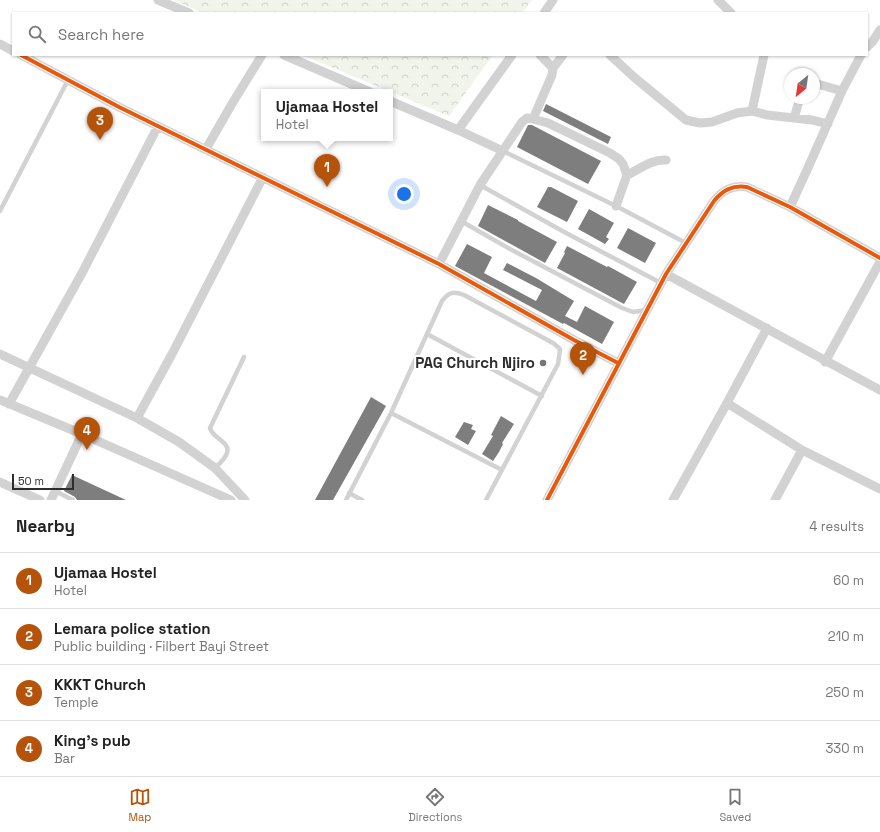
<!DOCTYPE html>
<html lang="en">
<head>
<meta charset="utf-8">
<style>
	body { margin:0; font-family:"Space Grotesk",sans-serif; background:#f2f2f2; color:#222 }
	.compass { position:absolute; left:784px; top:68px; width:36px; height:36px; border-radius:50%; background:#fff; box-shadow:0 1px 3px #0004; rotate:209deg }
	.scale { position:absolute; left:12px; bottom:10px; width:62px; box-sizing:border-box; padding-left:4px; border:2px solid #2d2d2d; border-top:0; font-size:11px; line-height:14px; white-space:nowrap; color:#2d2d2d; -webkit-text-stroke:3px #fff; paint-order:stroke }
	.you { position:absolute; left:404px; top:194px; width:14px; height:14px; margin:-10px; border:3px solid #fff; border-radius:50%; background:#1a73e8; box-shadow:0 0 0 6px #1a73e833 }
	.badge { display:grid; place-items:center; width:26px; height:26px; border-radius:50%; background:#b45309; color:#fff; font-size:13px; font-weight:700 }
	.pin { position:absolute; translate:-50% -33px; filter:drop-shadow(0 1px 2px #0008) }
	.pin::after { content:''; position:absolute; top:21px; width:14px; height:12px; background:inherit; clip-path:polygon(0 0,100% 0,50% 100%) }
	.popup { position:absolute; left:261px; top:89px; width:132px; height:52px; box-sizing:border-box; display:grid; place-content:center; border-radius:0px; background:#fff; filter:drop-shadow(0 1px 3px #0005); font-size:13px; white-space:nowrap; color:#767676 }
	.popup b { font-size:15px; color:#222 }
	.popup::after { content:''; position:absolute; left:50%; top:100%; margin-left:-8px; border:8px solid transparent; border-top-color:#fff }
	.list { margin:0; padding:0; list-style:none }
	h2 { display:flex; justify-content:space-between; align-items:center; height:52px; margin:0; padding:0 16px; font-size:17px }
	h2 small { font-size:13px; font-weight:400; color:#767676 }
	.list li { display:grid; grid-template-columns:26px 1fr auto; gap:12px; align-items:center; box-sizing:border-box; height:56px; padding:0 16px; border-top:1px solid #e0e0e0 }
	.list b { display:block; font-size:15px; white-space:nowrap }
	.list p { margin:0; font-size:13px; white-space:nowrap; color:#767676 }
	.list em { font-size:13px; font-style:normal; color:#767676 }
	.icon { flex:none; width:22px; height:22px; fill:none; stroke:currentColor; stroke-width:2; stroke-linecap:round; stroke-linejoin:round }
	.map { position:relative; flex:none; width:880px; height:500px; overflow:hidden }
	.search { position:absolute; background:#fff; box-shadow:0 1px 3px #0004; left:12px; right:12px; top:12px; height:44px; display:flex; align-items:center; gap:10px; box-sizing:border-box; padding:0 14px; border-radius:0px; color:#767676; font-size:15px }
	.sheet { height:276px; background:#fff }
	nav { display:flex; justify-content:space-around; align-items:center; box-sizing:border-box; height:56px; border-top:1px solid #e0e0e0; background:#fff; font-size:11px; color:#767676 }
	nav a { display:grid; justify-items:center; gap:2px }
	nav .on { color:#b45309 }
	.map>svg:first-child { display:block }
	.forest { fill:url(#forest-crowns) }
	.building { fill:#7e7e7e }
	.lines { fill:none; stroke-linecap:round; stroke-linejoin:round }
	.service { stroke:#d2d2d2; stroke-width:4.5 }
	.minor { stroke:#d2d2d2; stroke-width:9 }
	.cycleway-casing { stroke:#fff; stroke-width:6 }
	.cycleway { stroke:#e8590c; stroke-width:4 }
	.poi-dot { fill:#767676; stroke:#fff; stroke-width:1.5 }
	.labels { text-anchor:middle; stroke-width:4; stroke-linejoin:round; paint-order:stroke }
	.poi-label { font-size:15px; font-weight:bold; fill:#2d2d2d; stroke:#fff; text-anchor:end }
</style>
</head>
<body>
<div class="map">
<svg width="880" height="500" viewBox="0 0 880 500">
	<defs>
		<pattern id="forest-crowns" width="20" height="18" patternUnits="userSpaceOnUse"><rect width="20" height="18" fill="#f0f4eb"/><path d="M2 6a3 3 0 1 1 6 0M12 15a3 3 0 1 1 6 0" fill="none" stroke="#ced2ca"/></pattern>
	</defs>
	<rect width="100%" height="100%" fill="#fff"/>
	<path class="forest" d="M173,0H532L522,13H203Z
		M302,55H493L449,116Z"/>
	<path class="building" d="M546,104L611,137L608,144L543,111Z
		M528,125H532L601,161L588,184L517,147Z
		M548,187H551L578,201L567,222L537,207Z
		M488,205L518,220V221L557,242L545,263L478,226Z
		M589,209L614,223L606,237L609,239L605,244L578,229Z
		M628,228L656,243L645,263L617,248Z
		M467,244L492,257L484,273L536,301L542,290L503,270L507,263L536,278L574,301L565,316L577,322L585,306L614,322L602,344L564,323L563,324L455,266Z
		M567,246L607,267L608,266L637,282L624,304L557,268L565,253L564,252Z
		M371,397L386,406L333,500H315Z
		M501,416L514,424L502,443L503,444L499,452L493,461L482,454L493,436L491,435Z
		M464,422L473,425L471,429L476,431L468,445L455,437Z
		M72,475L126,500H77L75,497L64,491Z"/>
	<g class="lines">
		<path class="service" d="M503,151L616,206L686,243
			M480,185L566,233L661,283
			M0,211L68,80
			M461,221L510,249L622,308L633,312L646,310
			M427,334L542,396
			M391,413L502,470
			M215,468C219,464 225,459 227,453C231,442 212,438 210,428L244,357
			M55,491L73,500
			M349,493L362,500
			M346,500L391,413L442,301C449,292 453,291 464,295L553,343L559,348L560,350L558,364L486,500"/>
		<path class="minor" d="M158,0L189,13
			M718,0L731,13
			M544,13L553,0
			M0,44L13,51
			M867,47L873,41L880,30
			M21,55L119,107L439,264L574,340L618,363
			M284,55L370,92
			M610,55L635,78L686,120L700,123L712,122L737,113L752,111L767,115L812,120L828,124
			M553,68L563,55
			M814,83L842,91
			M390,101L458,130L503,151
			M752,111L764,55
			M794,118L800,98
			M533,119L552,75L553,68L540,55
			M458,130L512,55
			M206,149L233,102L262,55
			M627,175C640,169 652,159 666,160
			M790,207L807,170L842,91L861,55
			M439,264L480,185L522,122L527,118L533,119L548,123L610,153L619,159L623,164L627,175L616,206
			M666,274L880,390
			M0,354L137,418L179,442L215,468L245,500
			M825,362L880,262
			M0,400L82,434L231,500
			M727,403L802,450L880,489
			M9,404L82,273L158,126
			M137,418L172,354L263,177
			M0,482L40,500
			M51,500L82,434
			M547,500L666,274L714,201C723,190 732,185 747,187L790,207L880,258
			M673,500L727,403L767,328
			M775,500L802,450"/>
		<g class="cycleway-casing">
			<path id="cycleway" d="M21,55L119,107L439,264L574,340L618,363
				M547,500L666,274L714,201C723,190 732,185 747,187L790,207L880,258"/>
		</g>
		<use href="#cycleway" class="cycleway"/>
	</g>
	<circle class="poi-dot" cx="543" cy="363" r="4"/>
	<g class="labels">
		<g class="poi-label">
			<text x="535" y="368">PAG Church Njiro</text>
		</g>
	</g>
</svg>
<svg class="compass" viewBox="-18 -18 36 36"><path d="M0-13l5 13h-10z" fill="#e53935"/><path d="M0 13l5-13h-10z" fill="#767676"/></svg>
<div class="scale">50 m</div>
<div class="you"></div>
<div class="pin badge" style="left:327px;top:187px">1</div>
<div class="popup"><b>Ujamaa Hostel</b>Hotel</div>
<div class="pin badge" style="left:583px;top:375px">2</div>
<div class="pin badge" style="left:100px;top:140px">3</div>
<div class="pin badge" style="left:87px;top:450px">4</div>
<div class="search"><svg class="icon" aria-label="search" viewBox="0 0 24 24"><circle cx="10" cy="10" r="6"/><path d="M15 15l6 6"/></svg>Search here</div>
</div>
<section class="sheet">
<h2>Nearby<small>4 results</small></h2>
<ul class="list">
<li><span class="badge">1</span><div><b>Ujamaa Hostel</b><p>Hotel</p></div><em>60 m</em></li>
<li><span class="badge">2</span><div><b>Lemara police station</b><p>Public building · Filbert Bayi Street</p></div><em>210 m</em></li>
<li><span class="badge">3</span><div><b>KKKT Church</b><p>Temple</p></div><em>250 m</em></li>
<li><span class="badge">4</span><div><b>King's pub</b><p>Bar</p></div><em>330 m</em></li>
</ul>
</section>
<nav>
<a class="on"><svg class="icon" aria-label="map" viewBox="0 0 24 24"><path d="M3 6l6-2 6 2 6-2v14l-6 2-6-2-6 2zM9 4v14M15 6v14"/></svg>Map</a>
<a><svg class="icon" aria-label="directions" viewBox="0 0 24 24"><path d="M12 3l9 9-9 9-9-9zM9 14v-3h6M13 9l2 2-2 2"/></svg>Directions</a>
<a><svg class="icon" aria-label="saved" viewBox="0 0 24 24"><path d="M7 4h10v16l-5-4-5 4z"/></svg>Saved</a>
</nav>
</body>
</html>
